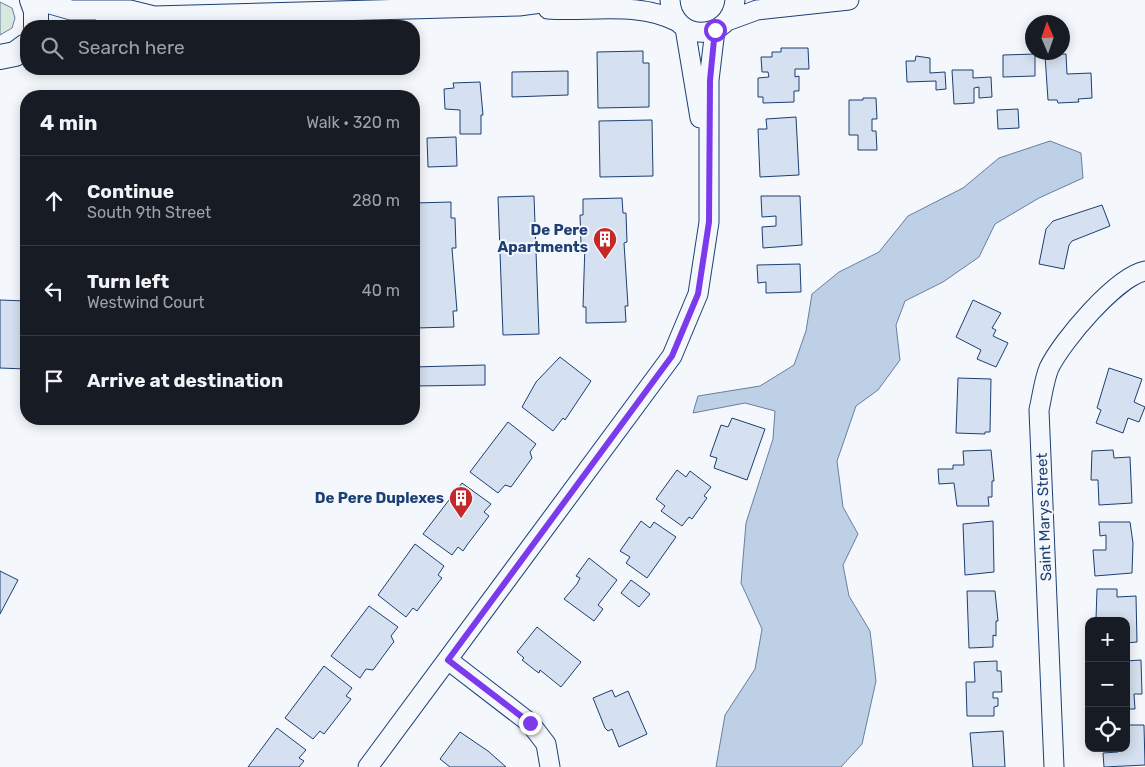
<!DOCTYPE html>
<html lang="en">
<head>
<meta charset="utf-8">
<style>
	body { margin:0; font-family:Rubik,sans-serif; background:#20242c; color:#f1f3f6 }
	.controls { position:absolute; right:15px; bottom:15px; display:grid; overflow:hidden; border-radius:10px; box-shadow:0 2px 12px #0003 }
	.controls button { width:45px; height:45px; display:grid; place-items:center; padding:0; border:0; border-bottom:1px solid #363941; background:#171b24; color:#f1f3f6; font:25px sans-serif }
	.compass { position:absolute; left:1025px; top:15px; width:45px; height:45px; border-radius:50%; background:#171b24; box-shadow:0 2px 12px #0003; rotate:358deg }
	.stop { position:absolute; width:15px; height:15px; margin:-11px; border:4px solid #7c3aed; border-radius:50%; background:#fff }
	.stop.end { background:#7c3aed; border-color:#fff; box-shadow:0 1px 5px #0008 }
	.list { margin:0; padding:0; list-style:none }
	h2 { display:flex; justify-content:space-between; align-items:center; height:65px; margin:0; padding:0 20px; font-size:21px }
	h2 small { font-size:16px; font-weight:400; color:#9ea1a6 }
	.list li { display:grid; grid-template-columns:32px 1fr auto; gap:15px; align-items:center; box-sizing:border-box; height:90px; padding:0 20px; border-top:1px solid #363941 }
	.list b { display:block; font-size:19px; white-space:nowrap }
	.list p { margin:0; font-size:16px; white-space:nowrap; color:#9ea1a6 }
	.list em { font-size:16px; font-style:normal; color:#9ea1a6 }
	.icon { flex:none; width:28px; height:28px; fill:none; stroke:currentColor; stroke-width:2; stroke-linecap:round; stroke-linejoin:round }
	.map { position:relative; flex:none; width:1145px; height:767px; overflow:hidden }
	.search { position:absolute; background:#171b24; box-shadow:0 2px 12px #0003; left:20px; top:20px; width:400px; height:55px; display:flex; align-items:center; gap:12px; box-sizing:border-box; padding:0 18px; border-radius:20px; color:#9ea1a6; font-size:19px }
	.panel { position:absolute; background:#171b24; box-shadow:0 2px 12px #0003; left:20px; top:90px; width:400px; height:335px; border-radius:20px }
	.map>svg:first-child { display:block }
	.green { fill:#d7e8df; stroke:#687fa3 }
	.water { fill:#bed0e5; stroke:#687fa3 }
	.building { fill:#d5e0f0; stroke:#1d3f73 }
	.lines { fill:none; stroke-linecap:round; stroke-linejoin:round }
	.minor-casing { stroke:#1d3f73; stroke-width:21 }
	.major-casing { stroke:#1d3f73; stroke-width:26 }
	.minor { stroke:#f4f7fb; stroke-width:19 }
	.major { stroke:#f4f7fb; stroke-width:24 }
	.route { stroke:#7c3aed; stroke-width:6 }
	.labels { text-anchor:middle; stroke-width:4; stroke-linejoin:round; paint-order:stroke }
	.poi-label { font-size:15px; font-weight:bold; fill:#1d3f73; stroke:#f4f7fb; text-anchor:end }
	.street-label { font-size:15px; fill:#1d3f73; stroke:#f4f7fb }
</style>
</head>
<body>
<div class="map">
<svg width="1145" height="767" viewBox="0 0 1145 767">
	<rect width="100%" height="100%" fill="#f4f7fb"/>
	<path class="green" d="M0,2L12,8L15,18L12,28L0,35Z"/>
	<path class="water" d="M1050,141L1081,153L1083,178L1039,198L995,224L979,257L943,282L905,301L896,325L900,360L878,390L856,406L837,461L843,507L858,534L843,565L849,596L870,631L876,681L862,744L841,767H716L725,715L755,669L762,629L741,583L746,523L773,439L775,411L745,403L693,413L698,396L760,386L794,365L806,331L812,294L839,272L879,252L908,216L963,188L999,158Z"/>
	<path class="building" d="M781,48H808L809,69H795V77L799,76V91H794V102L763,103V97H758V78L769,77L768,72H762L761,57H772V52H781Z
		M643,51V63H649V107L598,108L597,52Z
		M1035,54V76L1003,77V55Z
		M1066,54L1067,74L1091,73L1092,98L1078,99L1079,102L1058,103L1057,100H1048L1045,55Z
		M916,56L930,58V73L945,72L946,89L936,90V81L907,82L906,61H915Z
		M952,70H973V78L991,77L992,97L979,98V87L974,88V103L954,104Z
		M568,71V95L512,97V72Z
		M480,82L483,115H481V134H460V110L445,109L444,89L454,88L453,83Z
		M863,98H876L877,119H872V131H876L877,150H858V135H849V100H863Z
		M1018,109L1019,128L998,129L997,110Z
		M796,117L799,175L760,177L758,129H767L766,119Z
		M652,120L653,176L600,177L599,121Z
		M456,137L457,166L428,167L427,138Z
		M534,196L539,334L503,335L498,197Z
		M761,196H800L802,245L763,248L762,227L776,226V216L762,217Z
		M622,198L623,213H626L627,242L624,243L628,306H625L626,322L586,323V307H583L585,244H581L580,215H583V199Z
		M451,202V218H455L456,248H452L457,311H453L454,327L415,328L414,203Z
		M1102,205L1110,226L1072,241L1069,245L1064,269L1039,264L1046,229L1053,221Z
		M800,264L801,292L766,293V282L758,283L757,265Z
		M0,300L26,301V369L0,368Z
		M973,300L1001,313L992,328L996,330L993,336L1008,343L996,367L977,359L981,350L956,337Z
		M560,357L591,381L565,420L563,418L553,431L522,407L536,382Z
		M485,365V385L415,386L414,367Z
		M1109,368L1142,379L1134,402L1145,407L1139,422L1128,418L1123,433L1096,423L1101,410L1097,408Z
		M958,378L991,379L990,432H985V434L956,433Z
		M732,418L765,429L747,480L714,468L717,458L710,456L721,425L728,427Z
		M508,422L536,444L530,452L532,458L511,487L505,485L498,493L470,472Z
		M991,450L994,481H992V497H988L989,506H957L954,483L939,484L938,469H953V465H964L963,451Z
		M1113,450L1114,458L1130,457L1132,503L1099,505L1098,480H1091L1092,451Z
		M677,470L686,477L690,471L711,487L704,496L707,498L692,519L689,517L682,526L661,511L665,506L656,499Z
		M462,483L491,504L484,512L489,516L467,545L463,551L458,547L452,555L423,534Z
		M641,521L650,528L654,522L676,537L647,578L626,563L630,557L620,551Z
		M993,521L994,572L965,575L963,524Z
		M1099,522H1130L1133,543L1132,573L1095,576L1093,550H1106V535L1100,536Z
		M415,544L444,566L438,575L442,578L438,583L417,611L413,608L406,617L378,595Z
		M589,558L617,580L598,605L603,609L594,621L564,599L577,584L580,578L576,576Z
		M0,571L18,580L0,614Z
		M631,580L650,594L639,607L621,593Z
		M1097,589H1117V597L1136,596L1137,642L1126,643V621L1096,619Z
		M967,591H995L998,621H996V636L993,635V647L969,648Z
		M369,606L398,627L391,636L394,642L392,644L373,670L366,669L360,678L331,656Z
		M537,627L581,662L561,687L540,670L539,673L536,671L522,660L524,658L517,652Z
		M1141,660L1142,694H1134L1135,709H1126V661Z
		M997,661V671H1001L1002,692H993V698H998V706L994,707V716H967L966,682H975L974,662Z
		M324,666L352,688L346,696L351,699L324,734L320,731L313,739L285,718Z
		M612,690L615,697L628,691L647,734L619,747L612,729L608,731L605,728L593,698Z
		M1126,725H1144L1145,765L1104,767L1103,753L1118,752V748H1126Z
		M277,728L306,750L299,758L304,761L299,767H248Z
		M1003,731L1005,767H973L970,733Z
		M460,732L488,751L506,767H450L440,759Z"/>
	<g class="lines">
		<g class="minor-casing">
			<path id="minor" d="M36,0L71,10H130L154,16L519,6L563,0
				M670,0C672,43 731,43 735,0
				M548,9C591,12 639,1 678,22
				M727,21L757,10L849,0
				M103,26L130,25L154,16
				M685,28L700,118
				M448,660L530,723L546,744L550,767
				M368,767L672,356L698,294L709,222V80L715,30
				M1054,767L1039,410C1042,397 1044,380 1049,368C1062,341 1116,277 1145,271"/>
		</g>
		<g class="major-casing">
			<path id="major" d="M32,0L36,11V26
				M0,57L15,54L26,46"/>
		</g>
		<use href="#minor" class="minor"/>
		<use href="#major" class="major"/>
	</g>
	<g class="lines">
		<path class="route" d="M530,723L448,660L672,356L698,294L709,222L710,80L715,30"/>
	</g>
	<defs>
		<g id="building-pin" transform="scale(1.25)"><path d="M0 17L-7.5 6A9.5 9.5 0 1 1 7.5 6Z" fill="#c62828" stroke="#f4f7fb"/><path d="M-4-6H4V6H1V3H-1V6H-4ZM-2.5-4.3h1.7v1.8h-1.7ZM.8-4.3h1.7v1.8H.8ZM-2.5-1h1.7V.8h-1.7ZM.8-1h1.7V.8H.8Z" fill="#fff"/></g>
	</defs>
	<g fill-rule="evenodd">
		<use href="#building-pin" x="605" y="239"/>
		<use href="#building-pin" x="461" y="498"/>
	</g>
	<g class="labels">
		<g class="poi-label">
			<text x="588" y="235">De Pere<tspan x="588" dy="17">Apartments</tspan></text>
			<text x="444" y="503">De Pere Duplexes</text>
		</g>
		<g class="street-label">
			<text transform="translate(1044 517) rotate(-92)" y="5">Saint Marys Street</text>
		</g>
	</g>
</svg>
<div class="controls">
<button>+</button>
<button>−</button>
<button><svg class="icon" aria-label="locate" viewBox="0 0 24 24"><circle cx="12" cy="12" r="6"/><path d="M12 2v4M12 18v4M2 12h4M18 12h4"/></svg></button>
</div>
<svg class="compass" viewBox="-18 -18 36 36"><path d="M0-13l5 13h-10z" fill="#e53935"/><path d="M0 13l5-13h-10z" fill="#9ea1a6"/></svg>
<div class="stop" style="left:715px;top:30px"></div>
<div class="stop end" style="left:530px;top:723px"></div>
<div class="search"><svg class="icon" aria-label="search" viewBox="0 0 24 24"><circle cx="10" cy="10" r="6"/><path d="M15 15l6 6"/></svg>Search here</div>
<section class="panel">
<h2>4 min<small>Walk · 320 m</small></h2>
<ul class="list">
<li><svg class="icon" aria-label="ahead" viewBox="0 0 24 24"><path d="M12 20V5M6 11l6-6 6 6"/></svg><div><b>Continue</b><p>South 9th Street</p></div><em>280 m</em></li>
<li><svg class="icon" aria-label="left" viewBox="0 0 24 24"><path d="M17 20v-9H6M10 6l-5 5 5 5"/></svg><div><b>Turn left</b><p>Westwind Court</p></div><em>40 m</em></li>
<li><svg class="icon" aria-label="arrive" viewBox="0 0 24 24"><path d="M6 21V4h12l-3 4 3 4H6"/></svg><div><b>Arrive at destination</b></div></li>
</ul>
</section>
</div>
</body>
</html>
